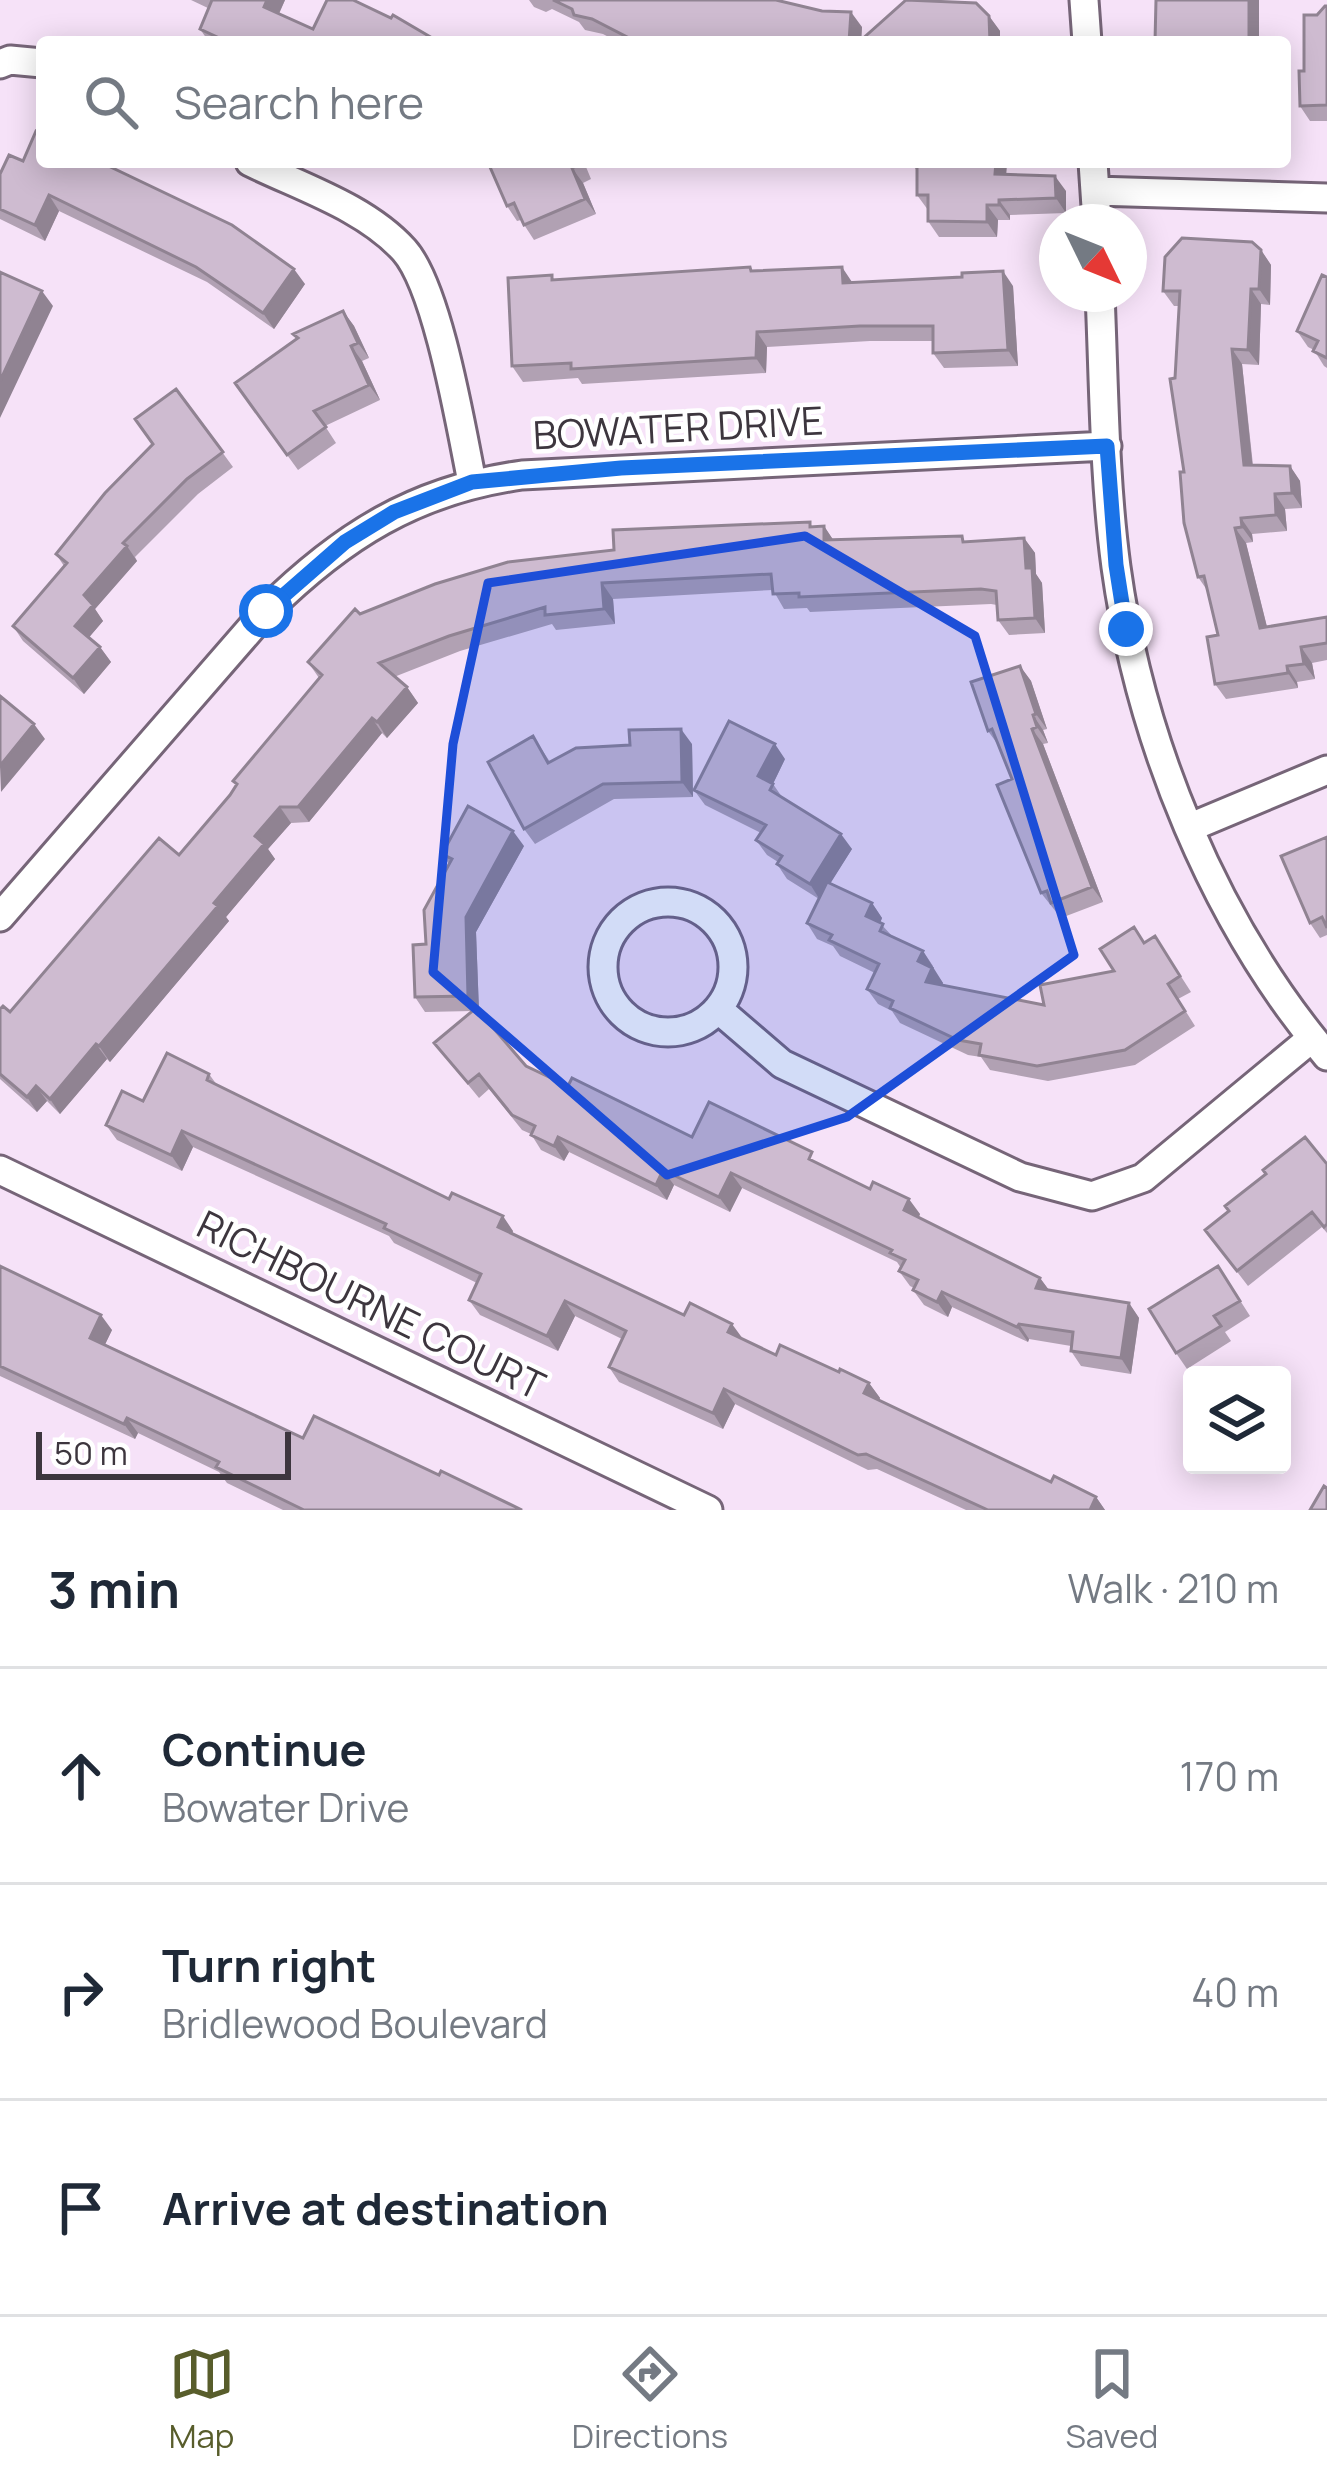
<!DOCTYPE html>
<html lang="en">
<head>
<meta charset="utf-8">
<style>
	body { margin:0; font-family:Manrope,sans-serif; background:#f6f6f7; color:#1f2937 }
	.controls { position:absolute; right:36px; bottom:36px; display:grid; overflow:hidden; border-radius:12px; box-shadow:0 6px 30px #0003 }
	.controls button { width:108px; height:108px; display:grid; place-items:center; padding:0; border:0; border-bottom:3px solid #e0e1e3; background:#fff; color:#1f2937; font:60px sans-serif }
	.compass { position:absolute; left:1039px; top:204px; width:108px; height:108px; border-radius:50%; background:#fff; box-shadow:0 6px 30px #0003; rotate:133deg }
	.scale { position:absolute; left:36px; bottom:30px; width:255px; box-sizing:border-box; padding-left:12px; border:6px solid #3d363e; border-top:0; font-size:33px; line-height:42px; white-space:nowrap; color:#3d363e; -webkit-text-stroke:9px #fff; paint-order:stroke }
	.stop { position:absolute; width:36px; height:36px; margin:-27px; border:9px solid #1a73e8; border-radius:50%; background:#fff }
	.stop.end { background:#1a73e8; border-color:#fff; box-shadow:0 3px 12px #0008 }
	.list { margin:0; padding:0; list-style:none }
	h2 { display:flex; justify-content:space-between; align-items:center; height:156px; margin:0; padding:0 48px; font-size:51px }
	h2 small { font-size:39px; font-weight:400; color:#747a83 }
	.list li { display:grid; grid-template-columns:78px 1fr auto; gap:36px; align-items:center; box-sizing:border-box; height:216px; padding:0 48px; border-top:3px solid #e0e1e3 }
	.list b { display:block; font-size:45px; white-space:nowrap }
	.list p { margin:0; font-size:39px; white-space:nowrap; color:#747a83 }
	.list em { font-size:39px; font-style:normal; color:#747a83 }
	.icon { flex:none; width:66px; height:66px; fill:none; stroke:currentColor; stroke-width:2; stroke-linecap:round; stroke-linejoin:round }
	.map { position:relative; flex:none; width:1327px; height:1510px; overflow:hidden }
	.search { position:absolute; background:#fff; box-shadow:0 6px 30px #0003; left:36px; right:36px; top:36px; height:132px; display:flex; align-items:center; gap:30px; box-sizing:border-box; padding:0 42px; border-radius:12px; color:#747a83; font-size:45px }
	.sheet { height:804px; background:#fff }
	nav { display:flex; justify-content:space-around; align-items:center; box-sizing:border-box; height:168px; border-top:3px solid #e0e1e3; background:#fff; font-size:33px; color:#747a83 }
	nav a { display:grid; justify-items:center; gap:6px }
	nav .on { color:#585d2b }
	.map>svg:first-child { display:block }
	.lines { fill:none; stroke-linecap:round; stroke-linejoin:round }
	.street-casing { stroke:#766578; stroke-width:33 }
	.street { stroke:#fff; stroke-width:27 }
	.wall { fill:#b1a1b3 }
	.shaded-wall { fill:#908392 }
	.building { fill:#cebbd0; stroke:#908392; stroke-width:3 }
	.route { stroke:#1a73e8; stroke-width:15 }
	.marked { fill:#1d4ed8; fill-opacity:0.2; stroke:#1d4ed8; stroke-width:9; stroke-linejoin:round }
	.labels { text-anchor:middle; stroke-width:9; stroke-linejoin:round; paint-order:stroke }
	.street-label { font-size:39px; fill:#3d363e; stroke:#fff }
</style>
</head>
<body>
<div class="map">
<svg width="1327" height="1510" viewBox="0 0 1327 1510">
	<rect width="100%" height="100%" fill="#f6e2f8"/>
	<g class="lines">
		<g class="street-casing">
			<path id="street" d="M1084,0L1087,42
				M0,64L10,60L42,63
				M250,162C301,187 365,207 404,250C438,288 461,428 472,482
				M1093,162L1097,222
				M1095,191L1327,198
				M1100,294C1104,385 1104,477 1116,567C1140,741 1214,922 1327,1056
				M1191,827L1327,770
				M603 967a65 65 0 1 1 130 0a65 65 0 1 1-130 0Z
				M0,917L266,611C342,536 415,490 522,475L1107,446
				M718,1009L782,1064L1020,1177L1092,1196L1143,1178L1312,1038
				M0,1170L708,1510"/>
		</g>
		<use href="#street" class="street"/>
	</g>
	<path class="wall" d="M191,0H285L279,14L313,29L439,42H209L200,29L210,9Z
		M529,0H776L862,27L861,41L989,16L1000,31V42H618L603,34L585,30L579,22L552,9L546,12L534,7Z
		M1327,6V121H1310L1300,106L1304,71L1317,15Z
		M584,162L591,179L583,183L596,214L534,240L521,220L517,221L507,206Z
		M911,162H1007L1006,175L1066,191V213L1010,215V220H998L997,237H939L928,221V210L917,195V171Z
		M0,174L305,284L274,329L207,282L59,211L45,241L0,219Z
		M1261,250L1271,265L1270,305L1261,304L1259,365L1242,364L1253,465L1290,466L1300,481L1302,508L1285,509L1287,531L1252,534L1253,542L1246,543L1267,627L1327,617V660L1312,663L1315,679L1297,682L1298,688L1226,699L1215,684L1218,635L1207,590L1198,577L1184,472L1175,378L1179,306H1174L1163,291Z
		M750,267L753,271L853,282L1013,286L1018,366L944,368L933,353V341H870L767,347L766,373L582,384L578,378L523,382L512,366L555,280Z
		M1327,277V368L1324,366L1314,350L1308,347L1297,331Z
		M343,311L354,326L369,358L362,361L380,400L325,426L336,443L298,470L235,383L297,339L293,334Z
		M176,389L233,467L198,494L135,557L137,561L95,609L103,621L89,637L100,647L111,662L84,694L23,641L13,626L64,566L56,554L153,444Z
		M824,526L833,540L966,542L1024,538L1035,553L1036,574L1042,583L1045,633L1009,635L998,620L997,605L991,604L810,612L807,608L784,609L773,590L613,599L615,624L556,630L552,624L460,651L394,677L407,687L418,703L387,738L382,733L309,822L291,823L268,849L275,859L226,917L229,921L110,1062L107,1059L60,1114L47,1101L37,1112L0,1079V1009L10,1012L179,855L230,795L319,678L308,662L360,614Z
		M1020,666L1031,681L1047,729L1043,730L1048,743L1043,744L1103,902L1061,918L1041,893L1012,779L999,746L988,731Z
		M533,736L550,762L692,744L693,797L614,799L535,844L524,829Z
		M785,759L773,784L782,797L852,849L830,883L872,903L882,918L880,923L893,937L923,951L933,966L932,968L943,983L942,985L1044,1005L1114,971L1145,942L1155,936L1191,992L1178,999L1195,1026L1135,1065L1048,1081L990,1070L981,1057L968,1055L900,1023L892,1011L878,1004L867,989L875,973L840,956L833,946L817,939L807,923L819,899L787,879L777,864L778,862L767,855L756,840L761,833L705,805L694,790Z
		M1327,837V935L1320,938L1310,923Z
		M524,846L476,932L479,1011L526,1066L568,1086L692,1137L821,1165L920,1214L919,1217L1040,1278L1049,1290L1129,1303L1139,1318L1131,1374L1081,1366L1071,1351V1346L1029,1339L1028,1342L952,1307L948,1317L924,1305L913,1290L914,1288L910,1286L899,1271L901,1268L897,1262L742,1188L730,1212L674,1185L667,1200L569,1152L564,1161L541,1150L531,1134L522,1130L489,1089L479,1098L434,1043L472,1011L425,1012L415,997L449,864L442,854Z
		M209,1074L217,1085L513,1231L512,1234L684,1315L776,1355L839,1372L869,1383L880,1398L879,1400L1051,1482L1096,1497L1105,1510H966L877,1469L868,1470L735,1404L723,1429L619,1382L609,1367L622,1339L575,1316L558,1351L480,1315L469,1300L477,1283L394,1243L389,1236L193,1147L182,1171L117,1140L106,1125L143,1101Z
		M1327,1164V1233L1322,1227L1248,1286L1205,1230Z
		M0,1266L112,1330L105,1344L303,1438L439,1475L522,1510H283L227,1483L219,1472L138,1433L135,1439L0,1376Z
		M1218,1266L1250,1316L1225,1332L1231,1341L1187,1369L1176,1353Z"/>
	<path class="shaded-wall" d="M267,0H285L275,22L264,7Z
		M1249,0H1259V42H1249Z
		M851,12L862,27L861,42H849Z
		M989,16L1000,31V42H990Z
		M996,162H1007L1005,190L995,174Z
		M572,168L583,183L596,214L585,199Z
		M1055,176L1066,191V213L1056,198Z
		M49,195L59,211L45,241L35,225Z
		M999,200L1010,215V220L999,205Z
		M987,205L998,220L997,237L987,222Z
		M1261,250L1271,265L1270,305L1259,289Z
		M842,267L852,282L843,283Z
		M294,269L305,284L274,329L263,313Z
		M1003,271L1013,286L1018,366L1008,350Z
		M1251,289L1261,304L1259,365L1248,350Z
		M42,291L53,306L0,418V381Z
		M343,311L354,326L369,358L358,343Z
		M757,332L767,347L766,373L756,358Z
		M351,346L362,361L380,400L369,385Z
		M1232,349L1242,364L1254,480L1244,465Z
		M1290,466L1300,481L1302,508L1292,493Z
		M1275,494L1285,509L1287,531L1276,515Z
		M1241,518L1252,534L1253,542L1242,527Z
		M824,526L834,541L824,540Z
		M1235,528L1246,543L1271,643L1260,628Z
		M1024,538L1035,553L1036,574L1042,583L1045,633L1035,618L1026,568Z
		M127,546L137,561L95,609L103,621L86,641L75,626L84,595Z
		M602,583L613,599L615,624L604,609Z
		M100,647L111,662L84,694L73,678Z
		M1301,647L1312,663L1315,679L1304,664Z
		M1020,666L1031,681L1047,729L1036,714Z
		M1287,666L1297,682L1298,688L1288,673Z
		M407,687L418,703L387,738L377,722Z
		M1033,715L1043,730L1048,743L1037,727Z
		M372,718L382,733L309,822L298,807Z
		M34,724L45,739L1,792L0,766Z
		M681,729L692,744L693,797L682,782Z
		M1032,729L1043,744L1103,902L1092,887Z
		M775,744L785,759L769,792L758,776Z
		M280,807L291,823L268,849L275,859L226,917L229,921L110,1062L99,1046L214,903L255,836Z
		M513,831L524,846L476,932L479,1011L468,996L466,917Z
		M841,834L852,849L820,900L810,884Z
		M872,903L882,918L877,931L866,916Z
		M923,951L943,983L936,997L926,982L918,961Z
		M96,1044L107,1059L60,1114L50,1099Z
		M36,1086L47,1101L37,1112L27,1097Z
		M182,1131L193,1147L182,1171L171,1155Z
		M558,1137L569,1152L564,1161L554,1146Z
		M663,1170L674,1185L667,1200L656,1185Z
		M731,1173L742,1188L730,1212L719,1197Z
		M909,1199L920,1214L915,1225L904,1210Z
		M503,1216L513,1231L508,1242L498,1227Z
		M1040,1278L1051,1293L1036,1288Z
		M942,1292L952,1307L948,1317L937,1302Z
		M565,1301L575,1316L558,1351L547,1336Z
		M1129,1303L1139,1318L1131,1374L1121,1358Z
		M101,1315L112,1330L101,1353L90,1338Z
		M732,1324L743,1339L728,1332Z
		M1019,1324L1029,1339L1028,1342L1017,1327Z
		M869,1383L880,1398L875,1408L864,1393Z
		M724,1389L735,1404L723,1429L713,1413Z
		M127,1418L138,1433L135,1439L124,1424Z
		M1096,1497L1105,1510H1090Z"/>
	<path class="building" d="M212,0H267L264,7L313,29L327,0H353L391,18L393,15L439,42H228L200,29Z
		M553,0H776L822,11L851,12L849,42H637L592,19L574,15L572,9Z
		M906,0L976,3L989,16L990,42H859Z
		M1156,0H1249V42H1155Z
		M1325,6H1327V105L1300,106L1299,71H1304V15H1317Z
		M36,131L42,134V162H100L232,225L294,269L263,313L196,267L49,195L35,225L0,209V174L9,155L23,161Z
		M502,162H580L581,164L572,168L585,199L524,225L514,203L507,206L490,167Z
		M917,162H996L995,174L1055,176L1056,198L999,200V205H987V222L928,221V195H917Z
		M1182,238L1252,242L1261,250L1259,289H1251L1248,350L1232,349L1244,465L1290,466L1292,493L1275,494L1276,515L1241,518L1242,527L1235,528L1260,628L1327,617V643L1301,647L1304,664L1287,666L1288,673L1215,684L1207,637L1218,635L1204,576L1198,577L1184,523L1180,472H1184L1170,379L1175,378L1180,291H1163L1165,257Z
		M750,267L751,271L842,267L843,283L962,277V273L1003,271L1008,350L933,353V326H860L757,332L756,358H752L571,369V363L512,366L508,278L552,275V280Z
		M0,272L42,291L0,381Z
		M1322,275L1327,277V358L1313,351L1318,341L1297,331Z
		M343,311L358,343L351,346L369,385L314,411L326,427L287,455L235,383L298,338L293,334Z
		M176,389L223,452L187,479L123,543L127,546L84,595L93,605L75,626L100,647L73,678L13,626L67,563L56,554L105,493L153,444L135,419Z
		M810,522V527L824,526V540L962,536L963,542L1024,538L1026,568H1032L1035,618L998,620L996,591L981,589L799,597V593L773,594L771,574L602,583L604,609L545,615V607L449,636L379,663L407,687L377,722L372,718L298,807H280L255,836L264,844L214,903L218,906L99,1046L96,1044L50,1099L36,1086L27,1097L0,1074V1009L3,1006L10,1012L159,838L179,855L230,795L237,784L233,781L322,675L308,662L355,609L360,614L435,584L508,562L614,550L613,530Z
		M1020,666L1036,714L1033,715L1037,727L1032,729L1092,887L1051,903L1047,891L1041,893L997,785L1012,779L992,729L988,731L971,682Z
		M0,696L34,724L0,766Z
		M729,721L775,744L758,776L773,784L770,790L841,834L810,884L777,864L782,856L756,840L766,825L694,790Z
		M681,729L682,782L603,784L524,829L488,762L533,736L548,763L576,748L630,745L629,730Z
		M468,806L513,831L466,917L468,996L415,997L413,945L426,944L424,910L452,859L442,854Z
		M1327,837V928L1322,917L1310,923L1281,856Z
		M827,882L872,903L866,916L883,924L880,931L923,951L918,961L932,968L926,982L1044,1005L1040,985L1114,971L1100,949L1134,927L1144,943L1155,936L1180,976L1168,984L1185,1011L1125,1050L1037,1066L979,1055L981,1044L958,1040L890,1008L893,1001L867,989L879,964L829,940L832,935L807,923Z
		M476,1008L526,1066L568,1086L572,1078L692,1137L709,1102L812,1152L809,1159L870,1189L873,1182L909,1199L904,1210L1040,1278L1036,1288L1129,1303L1121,1358L1071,1351L1073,1332L1019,1324L1017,1327L942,1292L937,1302L913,1290L918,1280L899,1271L905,1260L890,1253L892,1250L731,1173L719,1197L663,1170L656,1185L558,1137L554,1146L531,1135L535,1126L512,1115L479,1074L468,1083L434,1043Z
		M167,1053L209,1074L207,1080L449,1199L452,1193L503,1216L498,1227L684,1315L690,1303L732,1324L728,1332L776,1355L780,1345L839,1372L840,1369L869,1383L864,1393L1051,1482L1054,1476L1096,1497L1090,1510H988L866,1454L858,1455L724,1389L713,1413L609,1367L626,1331L565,1301L547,1336L469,1300L481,1274L384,1228L386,1224L182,1131L171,1155L106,1125L122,1091L143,1101Z
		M1305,1137L1327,1164V1224L1324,1227L1312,1212L1237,1271L1205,1230L1229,1211L1225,1206L1266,1174L1263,1170Z
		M0,1266L101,1315L90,1338L303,1438L314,1416L439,1475L441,1471L522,1510H304L216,1467L219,1462L127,1418L124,1424L0,1366Z
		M1218,1266L1240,1301L1214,1316L1221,1326L1176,1353L1149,1309Z
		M1324,1486L1327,1488V1510H1310Z"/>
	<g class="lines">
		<path class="route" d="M266,611L345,542L394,512L472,482L621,468L1107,446L1116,565L1126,629"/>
	</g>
	<path class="marked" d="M805,536L975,636L1074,955L847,1117L667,1175L433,972L453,744L488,583Z"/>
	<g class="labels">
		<g class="street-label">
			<text transform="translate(678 428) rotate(-3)" y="14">BOWATER DRIVE</text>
			<text transform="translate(371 1305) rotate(26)" y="14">RICHBOURNE COURT</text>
		</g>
	</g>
</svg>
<div class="controls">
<button><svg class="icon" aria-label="layers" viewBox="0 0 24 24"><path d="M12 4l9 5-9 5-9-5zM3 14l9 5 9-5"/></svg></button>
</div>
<svg class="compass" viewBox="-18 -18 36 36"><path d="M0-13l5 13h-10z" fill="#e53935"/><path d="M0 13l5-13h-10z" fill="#747a83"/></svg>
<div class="scale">50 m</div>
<div class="stop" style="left:266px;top:611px"></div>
<div class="stop end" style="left:1126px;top:629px"></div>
<div class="search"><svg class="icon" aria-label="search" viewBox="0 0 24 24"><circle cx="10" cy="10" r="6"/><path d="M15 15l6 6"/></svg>Search here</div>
</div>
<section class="sheet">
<h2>3 min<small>Walk · 210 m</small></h2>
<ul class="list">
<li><svg class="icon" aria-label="ahead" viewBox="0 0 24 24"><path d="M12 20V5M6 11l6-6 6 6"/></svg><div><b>Continue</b><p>Bowater Drive</p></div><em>170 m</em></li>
<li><svg class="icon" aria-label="right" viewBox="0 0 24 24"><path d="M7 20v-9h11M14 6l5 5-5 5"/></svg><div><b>Turn right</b><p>Bridlewood Boulevard</p></div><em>40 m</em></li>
<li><svg class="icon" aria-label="arrive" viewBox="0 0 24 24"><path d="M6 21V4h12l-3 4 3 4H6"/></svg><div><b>Arrive at destination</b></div></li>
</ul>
</section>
<nav>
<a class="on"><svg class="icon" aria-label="map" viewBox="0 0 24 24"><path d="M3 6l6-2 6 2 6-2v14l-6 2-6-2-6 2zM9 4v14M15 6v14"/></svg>Map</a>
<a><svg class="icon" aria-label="directions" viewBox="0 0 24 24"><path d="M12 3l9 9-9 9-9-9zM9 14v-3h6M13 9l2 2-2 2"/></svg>Directions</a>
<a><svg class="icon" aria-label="saved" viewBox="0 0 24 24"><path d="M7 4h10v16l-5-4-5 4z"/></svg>Saved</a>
</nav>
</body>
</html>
